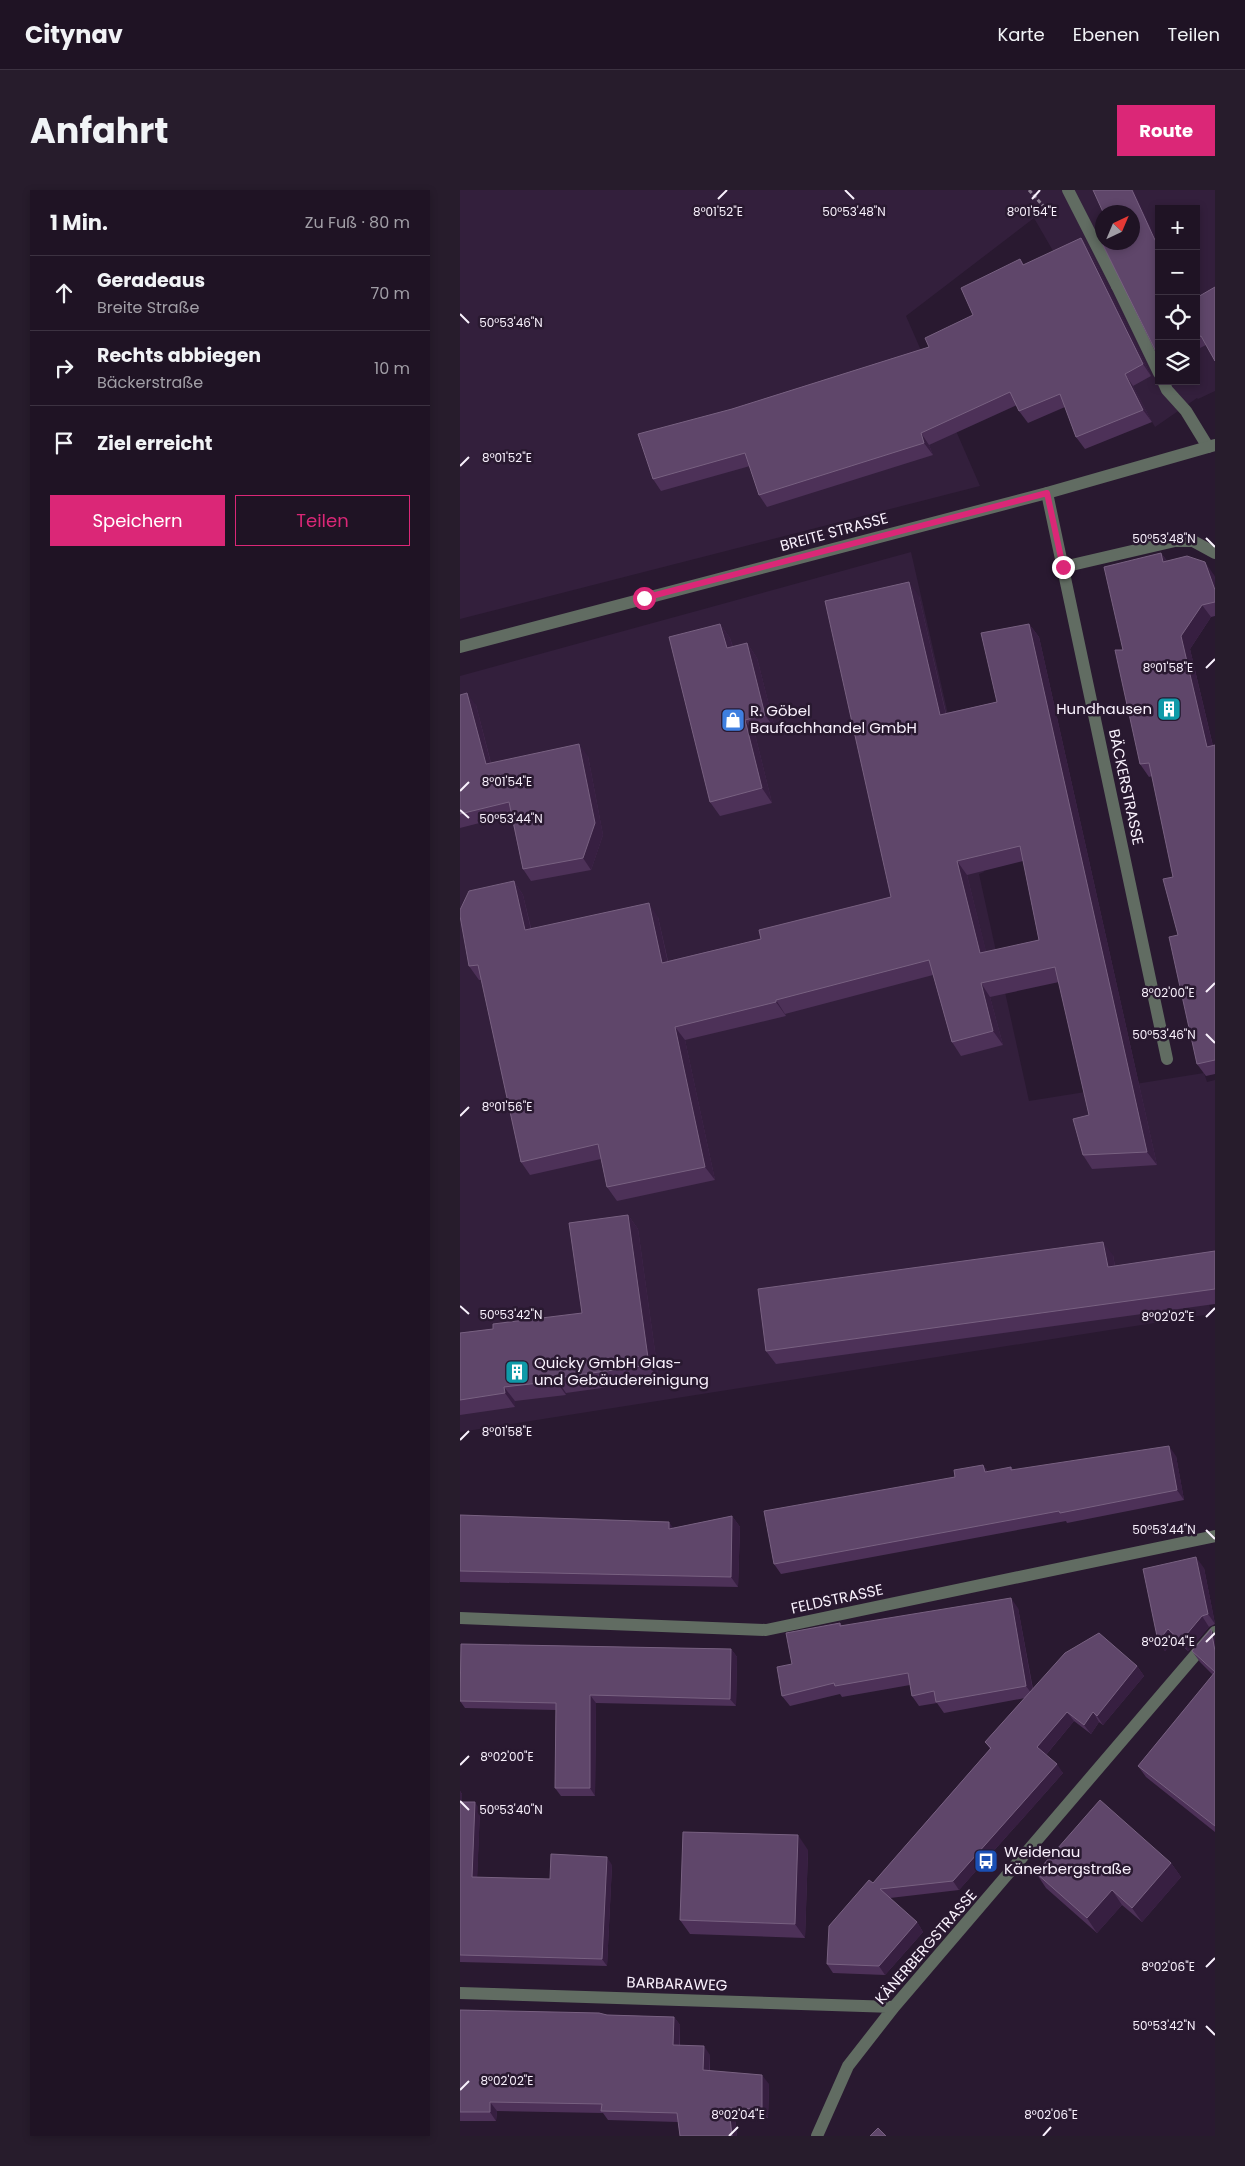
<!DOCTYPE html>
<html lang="de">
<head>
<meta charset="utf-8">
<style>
	body { margin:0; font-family:Poppins,sans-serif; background:#271c2c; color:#f1f3f6 }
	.controls { position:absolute; right:15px; top:15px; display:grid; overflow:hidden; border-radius:0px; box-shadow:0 2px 8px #0003 }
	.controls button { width:45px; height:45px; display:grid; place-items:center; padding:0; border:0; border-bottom:1px solid #3c3241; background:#1f1324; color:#f1f3f6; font:25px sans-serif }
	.compass { position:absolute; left:635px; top:15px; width:45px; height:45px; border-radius:50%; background:#1f1324; box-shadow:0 2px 8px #0003; rotate:44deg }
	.stop { position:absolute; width:15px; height:15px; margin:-11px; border:4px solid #db2777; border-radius:50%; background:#fff }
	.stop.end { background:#db2777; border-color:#fff; box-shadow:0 1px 5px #0008 }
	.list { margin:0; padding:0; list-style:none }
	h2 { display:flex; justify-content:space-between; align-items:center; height:65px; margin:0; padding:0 20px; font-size:21px }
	h2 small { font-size:16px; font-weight:400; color:#a19ea6 }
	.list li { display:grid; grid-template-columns:32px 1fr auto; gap:15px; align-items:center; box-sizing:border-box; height:75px; padding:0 20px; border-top:1px solid #3c3241 }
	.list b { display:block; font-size:19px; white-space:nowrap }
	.list p { margin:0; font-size:16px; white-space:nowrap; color:#a19ea6 }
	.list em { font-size:16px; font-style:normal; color:#a19ea6 }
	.actions { display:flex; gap:10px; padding:15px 20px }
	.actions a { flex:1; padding:11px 0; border:1px solid #db2777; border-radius:0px; text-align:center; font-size:18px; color:#db2777 }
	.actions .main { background:#db2777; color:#fff }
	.icon { flex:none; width:28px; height:28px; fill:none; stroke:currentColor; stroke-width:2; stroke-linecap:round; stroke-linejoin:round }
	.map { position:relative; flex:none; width:755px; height:1946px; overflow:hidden; border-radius:0px }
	header { display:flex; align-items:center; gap:30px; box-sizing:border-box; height:70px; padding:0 25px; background:#1f1324; border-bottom:1px solid #3c3241 }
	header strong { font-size:24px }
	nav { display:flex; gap:28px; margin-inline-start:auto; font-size:18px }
	.intro { display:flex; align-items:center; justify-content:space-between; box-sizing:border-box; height:120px; padding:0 30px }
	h1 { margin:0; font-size:35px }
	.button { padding:12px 22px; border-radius:0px; background:#db2777; color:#fff; font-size:18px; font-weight:700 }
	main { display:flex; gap:30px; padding:0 30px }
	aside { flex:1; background:#1f1324; border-radius:0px; box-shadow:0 2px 8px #0003 }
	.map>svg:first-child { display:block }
	.built { fill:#331f3c; fill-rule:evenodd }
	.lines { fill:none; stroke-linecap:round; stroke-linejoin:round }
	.path { stroke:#8b7e90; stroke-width:3; stroke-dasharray:4 2.5; stroke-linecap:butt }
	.service { stroke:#616c62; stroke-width:12 }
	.minor { stroke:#616c62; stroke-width:12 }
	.tertiary { stroke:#616c62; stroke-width:12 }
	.wall { fill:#4d3158; fill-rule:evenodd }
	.shaded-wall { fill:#371f41 }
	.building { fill:#5f466a; stroke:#786181; fill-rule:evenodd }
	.route { stroke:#db2777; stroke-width:6 }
	.ticks { fill:none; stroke:#f9f1fd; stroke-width:2 }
	.labels { text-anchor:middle; stroke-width:5; stroke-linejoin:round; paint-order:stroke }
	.street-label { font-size:15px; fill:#f9f1fd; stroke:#291930 }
	.poi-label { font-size:15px; fill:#f9f1fd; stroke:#291930; text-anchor:start }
	.ticks-label { font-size:12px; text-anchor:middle; fill:#f9f1fd; stroke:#291930; stroke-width:5; stroke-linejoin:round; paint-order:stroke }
</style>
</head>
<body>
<header>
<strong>Citynav</strong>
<nav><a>Karte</a><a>Ebenen</a><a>Teilen</a></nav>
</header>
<div class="intro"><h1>Anfahrt</h1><a class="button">Route</a></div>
<main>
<aside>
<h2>1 Min.<small>Zu Fuß · 80 m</small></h2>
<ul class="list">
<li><svg class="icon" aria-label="ahead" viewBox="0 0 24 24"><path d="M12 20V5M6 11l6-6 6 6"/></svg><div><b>Geradeaus</b><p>Breite Straße</p></div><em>70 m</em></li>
<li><svg class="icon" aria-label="right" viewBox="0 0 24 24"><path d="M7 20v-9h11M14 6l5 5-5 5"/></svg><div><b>Rechts abbiegen</b><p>Bäckerstraße</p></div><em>10 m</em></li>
<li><svg class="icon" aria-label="arrive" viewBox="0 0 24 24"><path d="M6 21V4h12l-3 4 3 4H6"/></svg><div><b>Ziel erreicht</b></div></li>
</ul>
<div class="actions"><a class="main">Speichern</a><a>Teilen</a></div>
</aside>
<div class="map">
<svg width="755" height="1946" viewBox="0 0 755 1946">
	<rect width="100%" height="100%" fill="#291930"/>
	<path class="built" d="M0,0H755V201L738,209L737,208L695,237L574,28L446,126L520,296L0,429ZM699,19H736V191H699ZM642,22H672V52H642Z
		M451,362L524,682L519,684L569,911L744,883L747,892L755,890V1075L743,1077L751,1124L0,1242V486Z"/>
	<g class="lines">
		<path class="path" d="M569,0L587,20"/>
		<path class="service" d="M608,0L657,96
			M603,377L715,351H733L755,363"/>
		<path class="minor" d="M657,96L699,183
			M703,191L707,200L726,221L748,257
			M587,303L707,869
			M0,1428L306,1440L755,1346
			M0,1803L434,1817
			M357,1946L388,1876L434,1817L755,1442"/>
		<path class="tertiary" d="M0,457L587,303L755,255"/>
	</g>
	<path class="wall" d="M621,48L630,61L691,186L673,196L692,232L625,259L616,247L605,217L568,233L559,221L557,215L469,255L473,265L307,317L299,305L290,276L201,301L193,289L272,219L469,157L513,125L560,69L564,75Z
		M736,108L746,155L736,160Z
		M701,363L707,371L754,385L755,389V426L751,427L730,459L753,556L755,555V884L746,886L737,874L718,745L713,687L692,586L689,587L680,574L663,460Z
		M459,406L486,523L537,512L569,434L579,447L697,975L632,979L623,965L629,925L599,792L530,807L543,855L501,866L492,852L473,785L325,824L326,826L225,850L255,990L157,1011L147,997L141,969L70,985L61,972L22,790H19L9,776L54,691L63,705L71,738L198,727L208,771L301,749L431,707ZM563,671L579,750L526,762L507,685Z
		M260,434L270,448L273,457L287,453L297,468L315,539L295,544L312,613L260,626L250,612Z
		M0,505L16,515L31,573L128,566L143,645L131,680L71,691L63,679L51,625L0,638Z
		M168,1025L178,1039L199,1190L106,1203V1205L55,1211V1217L0,1225V1143L33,1139L122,1123Z
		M755,1061V1114L316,1174L306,1161L653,1065L655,1076Z
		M716,1266L724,1310L607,1333L606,1331L321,1384L314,1374L523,1275L528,1282L551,1277L553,1280Z
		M0,1325L213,1338L272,1326L280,1337L278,1397L0,1392Z
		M744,1378L755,1434L749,1437L728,1461L715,1449L705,1461L698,1451Z
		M558,1418L573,1499L677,1476L684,1486L643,1535L639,1532L631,1544L614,1531L586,1565L603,1583L499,1700L430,1708L457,1732L463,1742L425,1785L373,1783L367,1774L413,1693L530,1559L525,1552L565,1508L484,1523L477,1513L459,1516L452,1506L450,1495L382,1507L380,1504L330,1516L322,1506L380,1433L382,1436Z
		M755,1446V1642L686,1587L678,1576L753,1485L740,1472L732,1461Z
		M1,1454L271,1459L277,1467L276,1516L136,1513L135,1606H101L95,1598L96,1520L5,1518L0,1511Z
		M0,1601L2,1604L1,1612L20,1620L17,1687L90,1689L152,1675L147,1776L0,1772Z
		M348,1660L345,1748L230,1744L220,1730Z
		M711,1673L721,1687L682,1732L662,1715L637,1743L586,1698L576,1683Z
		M0,1820L214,1827L220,1835V1855L250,1865V1881L309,1894L308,1928L275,1927L277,1946H220L218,1932L148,1930L143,1923L37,1921L36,1931H0Z"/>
	<path class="shaded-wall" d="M672,0H674L699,55V57L694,48Z
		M621,48L630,61L691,186L683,174Z
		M665,184L673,196L692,232L683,220Z
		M461,243L469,255L473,265L464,253Z
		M701,363L710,375L703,372Z
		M745,372L754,385L755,389V400Z
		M449,392L459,406L489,538L480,525Z
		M742,415L751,427L730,459L755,565L747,557L721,446Z
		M260,434L270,448L277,472L267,458Z
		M569,434L579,447L697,975L687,962Z
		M287,453L297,468L315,539L305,525Z
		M7,503L16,515L34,586L26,574Z
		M285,530L295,544L312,613L302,598Z
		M119,554L128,566L143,645L131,680L123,668Z
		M497,671L507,685L530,777L520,763Z
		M54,691L63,705L74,753L65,740Z
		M189,713L198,727L211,787L202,773Z
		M521,793L530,807L543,855L533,841Z
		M316,810L325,824L326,826L316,812Z
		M215,837L225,850L255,990L245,977Z
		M168,1025L178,1039L199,1190L189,1175Z
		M643,1052L653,1065L657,1090L648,1077Z
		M96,1188L106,1203V1205L96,1191Z
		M44,1197L55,1211V1217L45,1203Z
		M709,1256L716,1266L724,1310L717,1300Z
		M523,1275L530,1285L525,1282Z
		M272,1326L280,1337L278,1397L271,1387Z
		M209,1332L216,1342L209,1339Z
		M736,1367L744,1378L755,1434L748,1424Z
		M551,1408L558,1418L574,1507L566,1496Z
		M742,1426L749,1437L728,1461L721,1451Z
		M708,1439L715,1449L705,1461L698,1451Z
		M751,1439L755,1446V1461Z
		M271,1459L277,1467L276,1516L270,1509Z
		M677,1476L684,1486L643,1535L637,1526Z
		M130,1505L136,1513L135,1606L130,1598Z
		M607,1522L614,1531L584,1567L577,1557Z
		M633,1522L639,1532L631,1544L624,1535Z
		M597,1574L603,1583L499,1700L493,1691Z
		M0,1601L2,1604L1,1619L0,1618Z
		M15,1612L20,1620L17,1694L12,1687Z
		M338,1645L348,1660L345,1748L335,1734Z
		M147,1667L152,1675L147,1776L142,1769Z
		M711,1673L721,1687L682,1732L672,1718Z
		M652,1700L662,1715L637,1743L627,1728Z
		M457,1732L463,1742L425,1785L419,1776Z
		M214,1827L220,1835L219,1864L213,1855Z
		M244,1856L250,1865L249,1889L243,1880Z
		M302,1885L309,1894L308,1928L302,1919Z
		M30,1912L37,1921L36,1931L30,1922Z
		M269,1918L275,1927L277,1946H272Z"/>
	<path class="building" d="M633,0H672L694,48L699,57V168L638,45L642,43V52H672V22H643Z
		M621,48L683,174L665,184L683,220L616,247L600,204L559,221L550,202L461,243L464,253L299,305L285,263L193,289L178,244L272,219L469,157L465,148L513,125L501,98L560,69L563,75Z
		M755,97V171L741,146L736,148V108Z
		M701,363L703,372L727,366L745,372L755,400V412L742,415L721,446L747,557L755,555V870L737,874L709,747L718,745L703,689L713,687L689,573L680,574L655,460H663L644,377Z
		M449,392L480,525L537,512L521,443L569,434L687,962L623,965L613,929L629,925L595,777L521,793L533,841L492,852L469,770L316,810V812L215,837L245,977L147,997L138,954L61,972L18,775L9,776L0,726V720L9,701L54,691L65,740L189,713L202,773L301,749L299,740L431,707L365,411ZM560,656L579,750L520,763L497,671Z
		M260,434L267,458L287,453L305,525L285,530L302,598L250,612L209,447Z
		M7,503L26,574L119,554L135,633L123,668L63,679L49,612L0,624V505Z
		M168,1025L189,1175L96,1188V1191L44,1197L45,1203L0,1210V1143L33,1139V1134L122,1123L109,1033Z
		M643,1052L648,1077L755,1061V1099L306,1161L298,1099Z
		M709,1256L717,1300L600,1323L599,1321L314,1374L304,1321L495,1287L494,1280L523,1275L525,1282L551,1277V1280Z
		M0,1325L209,1332V1339L272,1326L271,1387L0,1381Z
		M736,1367L748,1424L742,1426L721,1451L708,1439L698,1451L683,1379Z
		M551,1408L566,1496L476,1512L474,1501L452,1506L448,1483L375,1496L374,1493L322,1506L317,1477L332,1474L326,1443L380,1433V1436Z
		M751,1439L755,1461V1636L678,1576L755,1482L732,1461Z
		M639,1443L677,1476L637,1526L633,1522L624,1535L607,1522L577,1557L597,1574L493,1691L420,1699L457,1732L419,1776L367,1774L369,1736L409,1690L413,1693L531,1558L525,1552L605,1463Z
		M1,1454L271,1459L270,1509L130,1505V1598H95L96,1513L0,1511Z
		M640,1610L711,1673L672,1718L652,1700L627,1728L576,1683Z
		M0,1612H15L12,1687L90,1689L91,1664L147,1667L142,1769L0,1765Z
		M223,1642L338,1645L335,1734L220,1730Z
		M0,1820L139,1823L147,1825L214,1827L213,1855L244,1856L243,1880L302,1885V1919L269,1918L272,1946H220L217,1923L141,1921L142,1914L30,1912V1922H0Z
		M418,1938L426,1946H410Z"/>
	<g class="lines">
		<path class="route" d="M184,408L587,303L603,377"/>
	</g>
	<path class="ticks" d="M385,0L394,9M258,9L267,0M572,9L580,0M0,124L9,133M0,276L9,267M746,348L755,357M746,478L755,469M0,601L9,592M0,620L9,628M746,802L755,793M746,844L755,853M0,926L9,917M0,1116L9,1124M746,1127L755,1118M0,1250L9,1241M746,1340L755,1349M746,1452L755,1443M0,1575L9,1566M0,1611L9,1620M746,1777L755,1768M746,1836L755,1845M0,1900L9,1891M269,1946L278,1937M583,1946L591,1937"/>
	<defs>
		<g id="building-square" transform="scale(1.25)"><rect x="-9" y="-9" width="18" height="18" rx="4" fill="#0f9aa8" stroke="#291930"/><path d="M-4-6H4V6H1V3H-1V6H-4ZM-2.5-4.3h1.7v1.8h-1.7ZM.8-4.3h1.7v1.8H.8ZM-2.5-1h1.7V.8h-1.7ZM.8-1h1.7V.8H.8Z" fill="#fff"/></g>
		<g id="shop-square" transform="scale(1.25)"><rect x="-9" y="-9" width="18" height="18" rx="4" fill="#3f7fe0" stroke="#291930"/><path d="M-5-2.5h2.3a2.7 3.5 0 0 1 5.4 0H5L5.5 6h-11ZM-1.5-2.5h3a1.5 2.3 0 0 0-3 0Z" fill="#fff"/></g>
		<g id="bus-square" transform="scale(1.25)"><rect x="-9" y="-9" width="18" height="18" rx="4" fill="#1a4fb4" stroke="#291930"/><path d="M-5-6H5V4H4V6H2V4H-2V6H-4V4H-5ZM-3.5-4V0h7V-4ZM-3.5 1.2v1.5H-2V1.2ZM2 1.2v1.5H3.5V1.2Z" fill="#fff"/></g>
	</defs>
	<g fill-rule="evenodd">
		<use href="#building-square" x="709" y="519"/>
		<use href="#shop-square" x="273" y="530"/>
		<use href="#building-square" x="57" y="1182"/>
		<use href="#bus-square" x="526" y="1671"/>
	</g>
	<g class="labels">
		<g class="street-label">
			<text transform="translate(374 342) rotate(-15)" y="5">BREITE STRASSE</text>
			<text transform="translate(666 597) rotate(78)" y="5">BÄCKERSTRASSE</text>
			<text transform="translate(377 1409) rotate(-12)" y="5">FELDSTRASSE</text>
			<text transform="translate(466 1757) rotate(-49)" y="5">KÄNERBERGSTRASSE</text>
			<text transform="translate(217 1794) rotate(2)" y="5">BARBARAWEG</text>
		</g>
		<g class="poi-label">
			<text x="692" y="524" text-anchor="end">Hundhausen</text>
			<text x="290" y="526">R. Göbel<tspan x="290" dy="17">Baufachhandel GmbH</tspan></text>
			<text x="74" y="1178">Quicky GmbH Glas-<tspan x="74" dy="17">und Gebäudereinigung</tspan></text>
			<text x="544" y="1667">Weidenau<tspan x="544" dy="17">Känerbergstraße</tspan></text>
		</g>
	</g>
	<g class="ticks-label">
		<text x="394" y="26">50°53'48"N</text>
		<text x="258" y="26">8°01'52"E</text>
		<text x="572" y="26">8°01'54"E</text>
		<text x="51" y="137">50°53'46"N</text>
		<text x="47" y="272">8°01'52"E</text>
		<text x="704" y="353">50°53'48"N</text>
		<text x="708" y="482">8°01'58"E</text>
		<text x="47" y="596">8°01'54"E</text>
		<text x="51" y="633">50°53'44"N</text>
		<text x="708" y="807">8°02'00"E</text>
		<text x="704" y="849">50°53'46"N</text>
		<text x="47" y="921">8°01'56"E</text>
		<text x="51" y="1129">50°53'42"N</text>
		<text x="708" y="1131">8°02'02"E</text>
		<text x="47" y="1246">8°01'58"E</text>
		<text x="704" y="1344">50°53'44"N</text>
		<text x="708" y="1456">8°02'04"E</text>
		<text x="47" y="1571">8°02'00"E</text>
		<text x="51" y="1624">50°53'40"N</text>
		<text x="708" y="1781">8°02'06"E</text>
		<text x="704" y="1840">50°53'42"N</text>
		<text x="47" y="1895">8°02'02"E</text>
		<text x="278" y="1929">8°02'04"E</text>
		<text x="591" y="1929">8°02'06"E</text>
	</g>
</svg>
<div class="controls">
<button>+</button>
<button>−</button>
<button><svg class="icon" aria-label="locate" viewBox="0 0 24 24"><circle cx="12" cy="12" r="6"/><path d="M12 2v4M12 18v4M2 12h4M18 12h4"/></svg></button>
<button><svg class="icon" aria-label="layers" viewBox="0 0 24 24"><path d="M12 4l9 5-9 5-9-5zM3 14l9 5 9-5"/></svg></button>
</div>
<svg class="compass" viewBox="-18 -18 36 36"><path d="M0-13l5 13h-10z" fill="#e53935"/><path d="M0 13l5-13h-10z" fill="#a19ea6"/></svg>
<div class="stop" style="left:184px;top:408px"></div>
<div class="stop end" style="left:603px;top:377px"></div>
</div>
</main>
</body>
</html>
